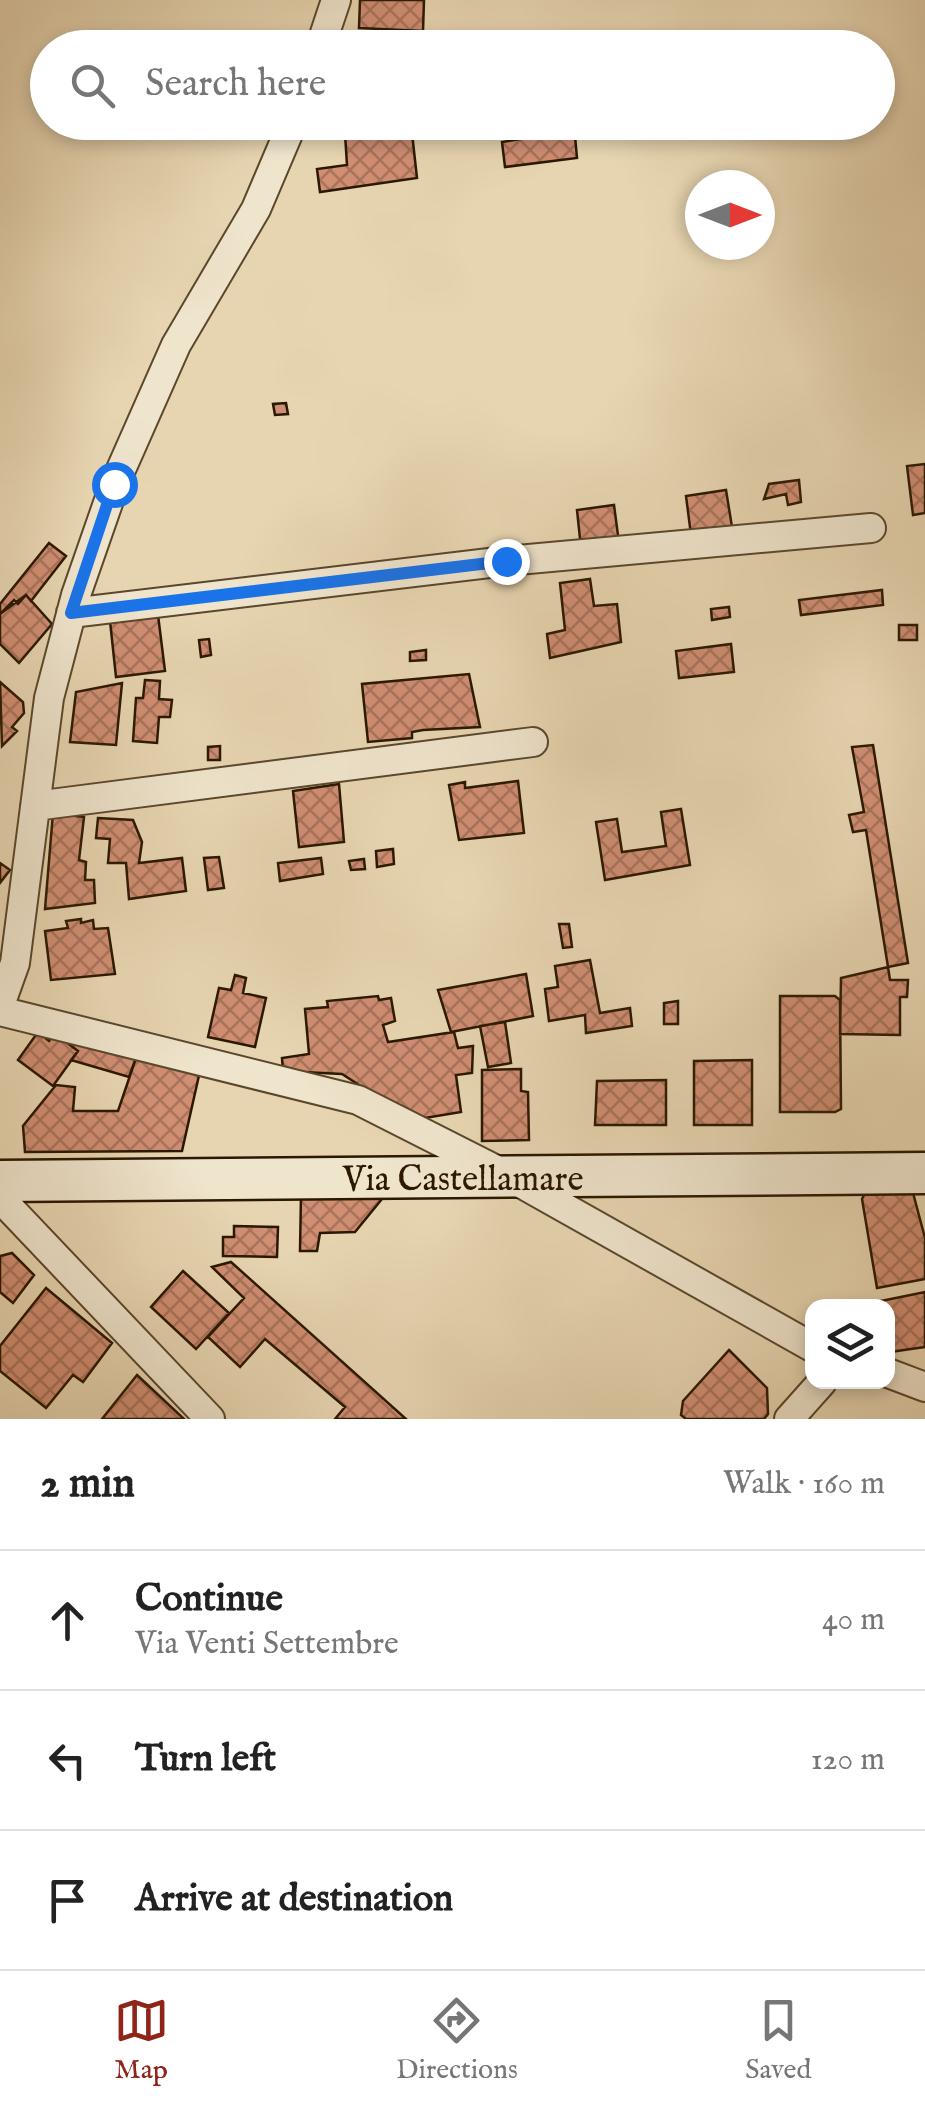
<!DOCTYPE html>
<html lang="en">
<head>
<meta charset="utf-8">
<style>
	body { margin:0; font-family:"IM FELL English",serif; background:#f6f6f6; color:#222 }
	.controls { position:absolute; right:30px; bottom:30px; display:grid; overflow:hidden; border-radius:20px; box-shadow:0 5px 15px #0003 }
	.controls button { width:90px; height:90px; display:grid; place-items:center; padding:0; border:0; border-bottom:2px solid #e0e0e0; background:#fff; color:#222; font:50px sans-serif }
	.compass { position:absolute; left:685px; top:170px; width:90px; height:90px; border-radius:50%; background:#fff; box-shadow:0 5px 15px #0003; rotate:90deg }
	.stop { position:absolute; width:30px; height:30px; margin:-22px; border:8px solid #1a73e8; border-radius:50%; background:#fff }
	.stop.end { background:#1a73e8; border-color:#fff; box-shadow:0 2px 10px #0008 }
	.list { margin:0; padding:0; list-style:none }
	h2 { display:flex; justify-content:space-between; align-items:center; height:130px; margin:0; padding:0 40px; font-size:42px }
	h2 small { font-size:32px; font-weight:400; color:#767676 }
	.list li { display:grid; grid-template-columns:65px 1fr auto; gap:30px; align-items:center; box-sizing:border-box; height:140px; padding:0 40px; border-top:2px solid #e0e0e0 }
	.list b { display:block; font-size:38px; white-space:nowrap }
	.list p { margin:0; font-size:32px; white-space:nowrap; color:#767676 }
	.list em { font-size:32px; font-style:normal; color:#767676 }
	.icon { flex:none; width:55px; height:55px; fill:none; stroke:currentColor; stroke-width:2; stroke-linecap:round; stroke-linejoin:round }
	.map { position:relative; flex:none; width:925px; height:1419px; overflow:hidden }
	.search { position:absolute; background:#fff; box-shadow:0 5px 15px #0003; left:30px; right:30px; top:30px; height:110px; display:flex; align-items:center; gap:25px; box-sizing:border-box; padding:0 35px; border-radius:55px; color:#767676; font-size:38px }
	.sheet { height:550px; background:#fff }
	nav { display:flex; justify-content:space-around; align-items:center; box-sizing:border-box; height:140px; border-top:2px solid #e0e0e0; background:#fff; font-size:28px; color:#767676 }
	nav a { display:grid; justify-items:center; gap:5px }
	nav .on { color:#8f2418 }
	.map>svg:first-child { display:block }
	.building { fill:url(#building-cross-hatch); stroke:#2b1800; stroke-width:2.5 }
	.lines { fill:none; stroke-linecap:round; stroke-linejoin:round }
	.minor-casing { stroke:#5a472c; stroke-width:32 }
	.secondary-casing { stroke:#2b1800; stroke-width:45 }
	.minor { stroke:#efe4cc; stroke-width:28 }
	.secondary { stroke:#efe4cc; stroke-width:40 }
	.route { stroke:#1a73e8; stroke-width:12 }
	.labels { text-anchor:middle; stroke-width:8; stroke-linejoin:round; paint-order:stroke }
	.street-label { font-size:35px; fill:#2b1800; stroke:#efe4cc }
</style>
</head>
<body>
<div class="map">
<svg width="925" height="1419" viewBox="0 0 925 1419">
	<defs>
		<pattern id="building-cross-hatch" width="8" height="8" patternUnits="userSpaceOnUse" patternTransform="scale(2.5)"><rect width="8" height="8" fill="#d08e73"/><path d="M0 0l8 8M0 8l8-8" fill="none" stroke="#a9735c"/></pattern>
	</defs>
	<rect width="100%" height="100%" fill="#e7d5b1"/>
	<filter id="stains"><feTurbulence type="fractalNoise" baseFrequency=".002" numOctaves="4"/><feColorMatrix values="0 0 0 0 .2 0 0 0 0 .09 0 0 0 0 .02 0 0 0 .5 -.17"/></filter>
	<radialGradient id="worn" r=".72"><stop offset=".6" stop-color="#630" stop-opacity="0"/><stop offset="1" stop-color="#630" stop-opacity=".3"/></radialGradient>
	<path class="building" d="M360,0H424L423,31L359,28Z
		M545,122H558L559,137L575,136L577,158L505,167L502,142L546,135Z
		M378,131L379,137L412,133L417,178L320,192L317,169L347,165L345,134Z
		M286,403L288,414L275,415L273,404Z
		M925,464V513L913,515L907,466Z
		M799,480L801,502L788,505L786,494L764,499L769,484Z
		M726,490L733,533L691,535L686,496Z
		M614,505L619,543L581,548L577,510Z
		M49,543L66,556L31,601L26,595L18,604L14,600L0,614V604Z
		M590,579L594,606L617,604L621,642L550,658L547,634L565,630L560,583Z
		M882,590L883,605L801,615L799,600Z
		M26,595L52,624L19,663L0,644V614Z
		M729,607L730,617L712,620L711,609Z
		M158,615L165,671L116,677L110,621Z
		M899,625H917V640H899Z
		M209,639L211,655L201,657L199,640Z
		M731,644L734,672L679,678L676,651Z
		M426,650V660L410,661V652Z
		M469,674L480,727L423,730L412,732V738L368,742L362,684Z
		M145,680L160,681L159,699L172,700L170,717H159L157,743L133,741L136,698H143Z
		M0,682L23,702L24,713L12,727L17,731L2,746Z
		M122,683L116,745L70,742L76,692Z
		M873,745L908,963L888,967L866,830L853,832L849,815L864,812L852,747Z
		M220,746V760H208V747Z
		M518,781L524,833L459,840L449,785L465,782V788Z
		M339,784L344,842L299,847L293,791Z
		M681,809L690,865L605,880L596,822L617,819L622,852L666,846L661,812Z
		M53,813L84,817L79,860L86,862L85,880H94L95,903L45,909Z
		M98,818L133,820L142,842L139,863L182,858L186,891L129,899L126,863H108L110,839L96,838Z
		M393,849L394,864L377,867L376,851Z
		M219,857L224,888L208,890L204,858Z
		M321,858L323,874L280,881L278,863Z
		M364,859L365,869L351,870L349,861Z
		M0,863L10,870L0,883Z
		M81,919V923L93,920L94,929L108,928L115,974L51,980L45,931L68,928L66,921Z
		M559,924H569L572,947L563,948Z
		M590,960L600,1013L630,1008L632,1026L586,1033L585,1015L549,1021L545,989L558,987L555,966Z
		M888,967L890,980H908L907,997H900V1035L840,1034L841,978Z
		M526,974L533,1016L451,1032L438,990Z
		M235,975L246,978L243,993L266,998L255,1047L208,1037L219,988L231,990Z
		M378,996L379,1000L391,998L395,1021L383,1025L388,1042L454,1032L458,1048L473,1046L472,1073L456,1075L461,1112L413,1120L342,1074L283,1071L282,1058L309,1054L305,1009L328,1007L327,1001Z
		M780,996H835L840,1000L841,1109L835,1112H780Z
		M678,1001V1024H664V1003Z
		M505,1022L511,1063L488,1067L480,1026Z
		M38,1032L49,1041L54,1033L78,1051L53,1086L18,1060Z
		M54,1033L137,1055L129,1077L71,1060L78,1051Z
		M137,1055L200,1071L182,1151L25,1152L23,1126L56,1085L75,1087L73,1111H118Z
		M752,1060V1125H694V1061Z
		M521,1069V1091L528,1092L529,1140L482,1141V1070Z
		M666,1080V1125H595L597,1081Z
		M912,1189L925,1238V1279L877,1288L862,1199L866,1191Z
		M301,1194H386L355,1232L320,1233L317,1251H300Z
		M234,1226L278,1227L277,1257L223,1256V1237H234Z
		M12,1253L34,1275L13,1303L0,1292V1256Z
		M231,1262L406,1419H335L345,1407L265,1339L240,1367L208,1337L244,1298L212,1267Z
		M183,1271L229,1313L196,1349L151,1307Z
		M46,1288L112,1343L83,1382L73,1375L46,1408L0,1371V1346Z
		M925,1292V1347L890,1352L888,1306H882L881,1301Z
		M729,1350L767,1388L768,1414L764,1419H686L681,1415L683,1401Z
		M137,1375L184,1419H102Z"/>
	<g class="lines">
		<g class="minor-casing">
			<path id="minor" d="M320,48L336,0
				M71,613L506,561L871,528
				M35,806L533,742
				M0,1005L15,963L49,698L76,595L115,483L176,345L256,209L293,122
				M0,1011L358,1100L510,1177L812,1347
				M0,1198L210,1419
				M888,1373L925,1387
				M789,1419L822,1382"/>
		</g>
		<g class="secondary-casing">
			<path id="secondary" d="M0,1181L925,1173"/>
		</g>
		<use href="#minor" class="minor"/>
		<use href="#secondary" class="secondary"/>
	</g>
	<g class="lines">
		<path class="route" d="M114,484L71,613L506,561"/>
	</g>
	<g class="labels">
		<g class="street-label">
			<text x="463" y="1190">Via Castellamare</text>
		</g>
	</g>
	<rect width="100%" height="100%" filter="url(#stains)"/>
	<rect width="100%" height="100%" fill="url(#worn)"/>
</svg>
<div class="controls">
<button><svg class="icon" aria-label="layers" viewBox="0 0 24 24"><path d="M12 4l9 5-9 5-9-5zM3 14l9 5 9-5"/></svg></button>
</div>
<svg class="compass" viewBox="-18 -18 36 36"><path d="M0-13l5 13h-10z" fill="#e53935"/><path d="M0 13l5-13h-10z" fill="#767676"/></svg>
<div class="stop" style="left:114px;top:484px"></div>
<div class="stop end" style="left:506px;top:561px"></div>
<div class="search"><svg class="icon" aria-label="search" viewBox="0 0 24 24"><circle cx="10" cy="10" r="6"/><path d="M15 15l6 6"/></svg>Search here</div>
</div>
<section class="sheet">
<h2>2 min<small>Walk · 160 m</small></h2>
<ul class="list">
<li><svg class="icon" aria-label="ahead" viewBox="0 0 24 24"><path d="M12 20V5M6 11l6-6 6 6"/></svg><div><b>Continue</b><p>Via Venti Settembre</p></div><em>40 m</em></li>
<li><svg class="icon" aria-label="left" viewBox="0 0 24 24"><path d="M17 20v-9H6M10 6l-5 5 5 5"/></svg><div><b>Turn left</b></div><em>120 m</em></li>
<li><svg class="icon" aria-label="arrive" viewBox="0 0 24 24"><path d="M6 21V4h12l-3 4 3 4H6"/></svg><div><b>Arrive at destination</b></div></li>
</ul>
</section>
<nav>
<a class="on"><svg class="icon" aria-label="map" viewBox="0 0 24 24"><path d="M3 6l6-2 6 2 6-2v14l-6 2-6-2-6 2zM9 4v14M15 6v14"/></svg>Map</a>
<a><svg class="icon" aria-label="directions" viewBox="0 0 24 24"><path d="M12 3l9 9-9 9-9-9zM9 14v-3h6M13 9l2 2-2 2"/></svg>Directions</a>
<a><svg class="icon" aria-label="saved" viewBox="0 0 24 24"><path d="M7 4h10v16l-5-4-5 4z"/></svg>Saved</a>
</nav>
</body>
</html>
